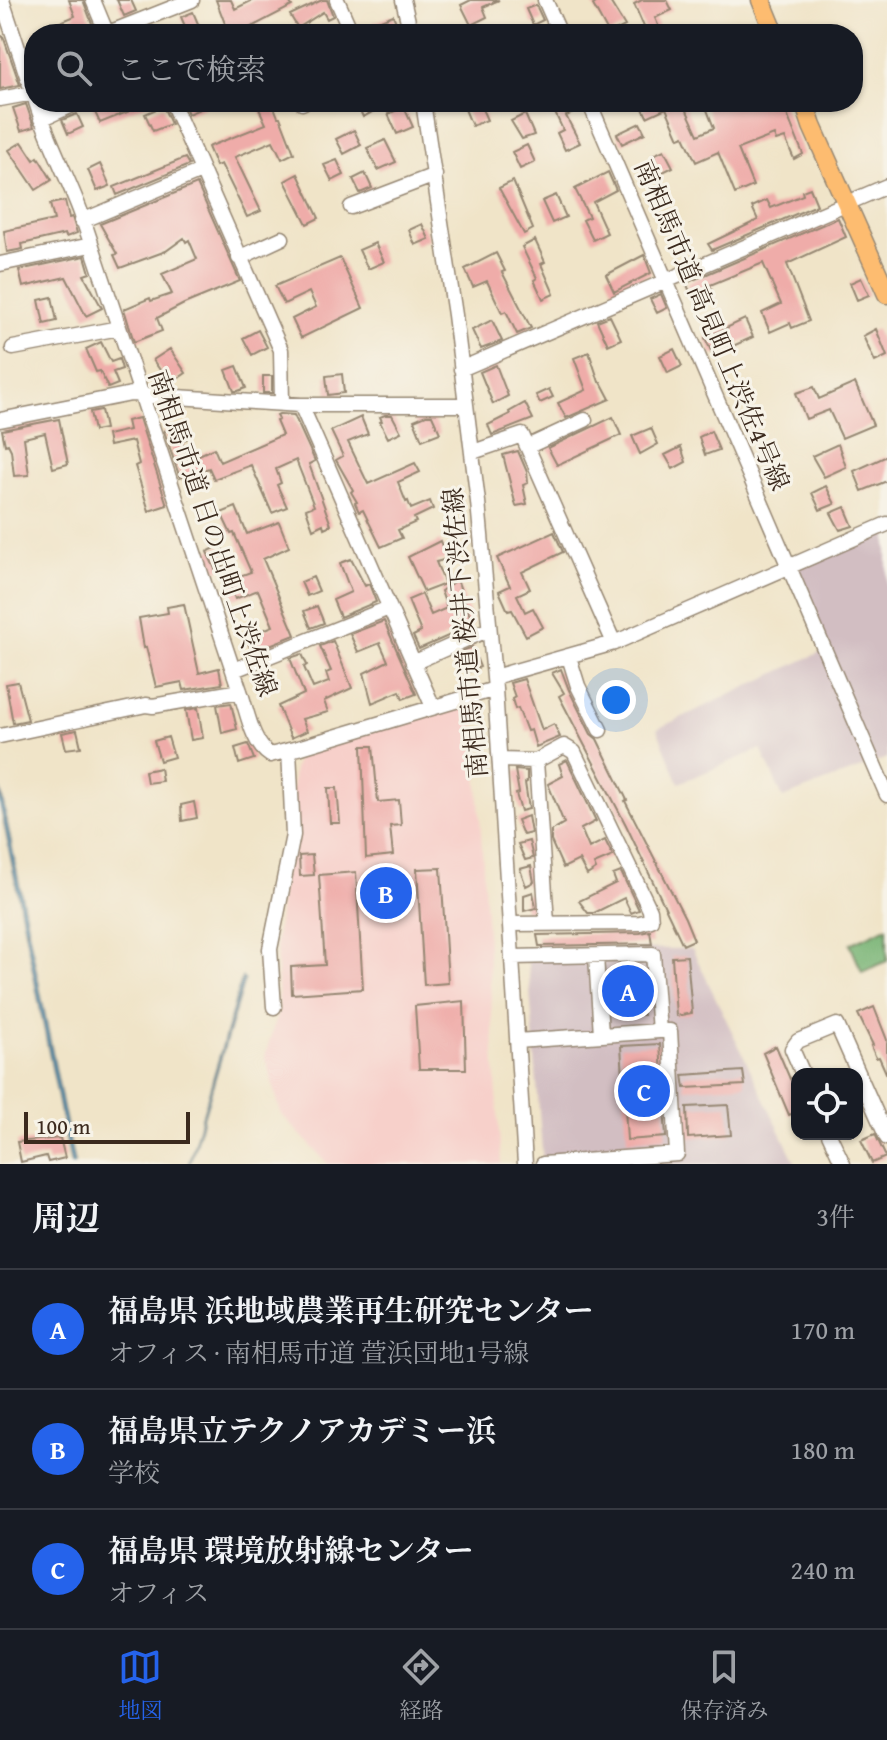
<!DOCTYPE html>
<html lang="ja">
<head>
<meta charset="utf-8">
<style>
	body { margin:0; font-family:"Gentium Book Plus","Noto Serif JP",serif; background:#20242c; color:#f1f3f6 }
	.controls { position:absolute; right:24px; bottom:24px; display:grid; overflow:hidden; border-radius:16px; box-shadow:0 2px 6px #0004 }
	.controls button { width:72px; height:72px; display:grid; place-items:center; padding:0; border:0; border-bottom:2px solid #363941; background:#171b24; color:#f1f3f6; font:40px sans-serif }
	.scale { position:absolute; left:24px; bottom:20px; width:166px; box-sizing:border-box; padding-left:8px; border:4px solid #3b2a1e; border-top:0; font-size:22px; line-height:28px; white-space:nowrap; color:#3b2a1e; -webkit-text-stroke:6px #f7f3e8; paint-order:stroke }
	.you { position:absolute; left:616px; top:700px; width:28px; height:28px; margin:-20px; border:6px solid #fff; border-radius:50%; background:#1a73e8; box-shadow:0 0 0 12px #1a73e833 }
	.badge { display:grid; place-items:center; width:52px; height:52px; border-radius:50%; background:#2563eb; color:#fff; font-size:26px; font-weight:700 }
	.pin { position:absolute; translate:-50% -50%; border:4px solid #fff; box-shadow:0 2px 8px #0006 }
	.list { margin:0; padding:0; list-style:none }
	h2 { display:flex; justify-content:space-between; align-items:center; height:104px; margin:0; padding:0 32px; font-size:34px }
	h2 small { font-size:26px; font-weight:400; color:#9ea1a6 }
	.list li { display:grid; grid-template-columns:52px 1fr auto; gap:24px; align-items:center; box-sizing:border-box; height:120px; padding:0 32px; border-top:2px solid #363941 }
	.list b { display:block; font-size:30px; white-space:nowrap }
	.list p { margin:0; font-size:26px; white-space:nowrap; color:#9ea1a6 }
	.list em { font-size:26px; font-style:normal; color:#9ea1a6 }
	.icon { flex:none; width:44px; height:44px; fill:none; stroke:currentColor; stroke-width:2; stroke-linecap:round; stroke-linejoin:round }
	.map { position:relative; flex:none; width:887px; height:1164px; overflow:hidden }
	.search { position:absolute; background:#171b24; box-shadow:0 2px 6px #0004; left:24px; right:24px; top:24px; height:88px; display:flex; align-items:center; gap:20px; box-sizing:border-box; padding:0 28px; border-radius:32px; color:#9ea1a6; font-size:30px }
	.sheet { height:464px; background:#171b24 }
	nav { display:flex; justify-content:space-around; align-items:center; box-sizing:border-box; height:112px; border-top:2px solid #363941; background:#171b24; font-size:22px; color:#9ea1a6 }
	nav a { display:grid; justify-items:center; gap:4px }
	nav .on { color:#2563eb }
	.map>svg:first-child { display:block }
	.built { fill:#f7d0ca }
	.industrial { fill:#d2bec2 }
	.forest { fill:#78b474; stroke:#5a6f49; stroke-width:2 }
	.water { fill:#65b6e0; stroke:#50707f; stroke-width:2 }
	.building { fill:#efaca9 }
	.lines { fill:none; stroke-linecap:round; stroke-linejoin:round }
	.minor-casing { stroke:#968773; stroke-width:17 }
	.major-casing { stroke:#968773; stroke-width:21 }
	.minor { stroke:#fff; stroke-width:14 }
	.major { stroke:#fdbc70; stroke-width:18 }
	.labels { text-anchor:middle; stroke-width:6; stroke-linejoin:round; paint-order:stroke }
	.street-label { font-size:26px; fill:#3b2a1e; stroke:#f7f3e8 }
</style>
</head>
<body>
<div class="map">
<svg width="887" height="1164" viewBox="0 0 887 1164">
	<rect width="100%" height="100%" fill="#f7f3e8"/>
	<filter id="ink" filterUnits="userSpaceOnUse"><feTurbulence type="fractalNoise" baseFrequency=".0125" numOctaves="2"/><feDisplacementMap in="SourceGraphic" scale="16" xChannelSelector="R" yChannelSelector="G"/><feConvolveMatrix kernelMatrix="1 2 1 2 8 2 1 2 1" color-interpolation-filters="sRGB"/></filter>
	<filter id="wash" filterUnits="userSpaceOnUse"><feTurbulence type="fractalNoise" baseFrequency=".006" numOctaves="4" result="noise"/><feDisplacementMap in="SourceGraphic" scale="32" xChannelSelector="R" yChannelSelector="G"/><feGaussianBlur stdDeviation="1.8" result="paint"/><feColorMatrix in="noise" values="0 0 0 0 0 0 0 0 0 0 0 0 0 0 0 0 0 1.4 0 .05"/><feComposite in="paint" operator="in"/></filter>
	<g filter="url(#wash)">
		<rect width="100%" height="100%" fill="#f0e4c8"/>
		<path class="built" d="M473,701L501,1164H328L281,1114L265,1056L279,1008L276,942L294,769L299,753Z"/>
		<path class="industrial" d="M887,528V758L783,798L761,749L679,783L657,729L827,649L793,570Z
			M524,948L692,949L796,1164H543L528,964Z"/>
		<path class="forest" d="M887,927V961L862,972L850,944Z"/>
		<path class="water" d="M0,788L74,1164H71L0,802Z
			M242,978L244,980L189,1164Z"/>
		<g id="blocks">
			<path class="building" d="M69,0H83L96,34H32L75,16Z
				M117,0H131L136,11L124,16Z
				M216,0H231L235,9L253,0H288L292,6L238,34H229Z
				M322,0H327L333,16L327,19L323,12L298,28L290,15Z
				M471,0H499L483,7L487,17L471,25L461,5Z
				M600,0H609L625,26L609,34L593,5Z
				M642,0H667L672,10L655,18L662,34H647L634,4Z
				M536,5L543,20L533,25L526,9Z
				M193,12L199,26L187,31L181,17Z
				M393,15L401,34H378L373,23Z
				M3,36L20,85L0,89V37Z
				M101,102H152L100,123L92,106Z
				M183,102H216L188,114Z
				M256,102H272L278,117H280L294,153L282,159L273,141L235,157L261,211L247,217L221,164L216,166L208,147L266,124Z
				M356,102H372L376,110L363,117Z
				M462,102H479L487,120L472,126Z
				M550,102H568L573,113L566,116L580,143L565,150L557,133L563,130Z
				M640,102H683L698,135L714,128L704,102H782L803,154L794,159L785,138L776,141L774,135L738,149L753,186L735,194L718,152L696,162L684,136L679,138L666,108L647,117Z
				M26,104L34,127L21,131L13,108Z
				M163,106L171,124L153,131L145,114Z
				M404,107L413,127L397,134L388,114Z
				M77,114L83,127L68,134L62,120Z
				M525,114L534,135L522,139L511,121Z
				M640,123L645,133L622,144L617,134Z
				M354,130L361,145L344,154L336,139Z
				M385,140L396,162L378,170L367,148Z
				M22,142L34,160L38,157L52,180L36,190L9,150Z
				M527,145L535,162L520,169L512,152Z
				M664,150L673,167L661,173L653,155Z
				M185,158L189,165L117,195L114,187Z
				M337,160L344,175L332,181L324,165Z
				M100,164L110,186L97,191L88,170Z
				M608,172L616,190L593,202L607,233L593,240L583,220L589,217L575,189Z
				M365,173L372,188L360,193L353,179Z
				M298,174L319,218L307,224L285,181Z
				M513,181L533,229L524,234L499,188Z
				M197,184L240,281L184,304L157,318L162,331L134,342L124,309L150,298L151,301L172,294L162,274L197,259L189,240L186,242L184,238L166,251L120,268L114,255L117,254L100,224Z
				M810,188L817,205L712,250L708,244L758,220L752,207L767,200L771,208L803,195L802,191Z
				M556,195L566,217L552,223L542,201Z
				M65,201L69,218L72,217L77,233L66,237L65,234L22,244L23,249L7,252L4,231L54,220L50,204Z
				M838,218L846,237L787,264L809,321L792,328L790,323L770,332L762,313L781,304L763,263L710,285L712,290L693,298L686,283Z
				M422,224L429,239L415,245L409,230Z
				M535,240L545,262L541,264L554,294L543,299L534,280L537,278L522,247Z
				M375,243L384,262L368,269L359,250Z
				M496,253L505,271L502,272L531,328L517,334L506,311L502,313L487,281L473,287L465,269Z
				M644,255L651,273L614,292L606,275Z
				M85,256L90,273L84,275L102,308L86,316L66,277L23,287L19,270Z
				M340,258L363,308L301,338L292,319L316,307L309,292L284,304L275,286Z
				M861,278L869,295L857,300L850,283Z
				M661,294L667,308L657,313L650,299Z
				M52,297L57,321L44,324L39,300Z
				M610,316L621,339L608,345L597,321Z
				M745,319L753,337L713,355L705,338Z
				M492,320L502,341L481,349L472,330Z
				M876,329L887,356L875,362L863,336Z
				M258,330L267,347L252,355L243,338Z
				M101,342L111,362L119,359L122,369L113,372L118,384L108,388L100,371L96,372L86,349Z
				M170,349L186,373L170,384L153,360Z
				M674,349L682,366L668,373L660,356Z
				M589,352L599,382H601L610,399L566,418L558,403L586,390L574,358Z
				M496,365L508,396L493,404L480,372Z
				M237,366L246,388L238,391H234L226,370Z
				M342,374L344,393L328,395L326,376Z
				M263,376H272V393H263Z
				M855,383L873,425L842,438L829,410L806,419L796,393L814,387L819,399Z
				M549,389L553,397L540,403L536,395Z
				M525,403L533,419L492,435L488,425L510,414L509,412Z
				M101,410L105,429L94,431L90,412Z
				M279,414L294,415L315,461L309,464L331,525L324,528L323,524L313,529L306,509L314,506L296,460L276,469L281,483L277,485L287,507L272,513L251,465L214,479L209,468L180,478L164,431L182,426L187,439L182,440L188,460L214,448L220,462L282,435L276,421L279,420L277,415Z
				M385,415H392L401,432L388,438L380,422L382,421L380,417Z
				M426,415H432L440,433L422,440L414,420Z
				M361,417L368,434L348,442L368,484L415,463L420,472L398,482L406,502L408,501L411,509L430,501L433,509L414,518L416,522L398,530L402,538L381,547L363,510L359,512L355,503L357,502L351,492L353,490L336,460L343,456L331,431Z
				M613,417L621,435L557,465L548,448Z
				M139,418L167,505L149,511L135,466L139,464L133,441L109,446L107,435L129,430L127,421Z
				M59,419L68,464L53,468L45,433L24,438L29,475L14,476L11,450L8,444L5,445L2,430Z
				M651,428L658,444L640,454L632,436Z
				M711,431L719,450L705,455L699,437Z
				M838,444L846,467L824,477L812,456Z
				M681,447L686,462L673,469L665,455Z
				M518,451L527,472L528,483L523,485L527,504L516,506L503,455Z
				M887,456V481L862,491L854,471Z
				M826,486L835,504L820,510L812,493Z
				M236,507L247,534L279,522L289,547L263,559L295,635L252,652L246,637L273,626L258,590L235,599L228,580L251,572L234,533L231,534L221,513Z
				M845,507L853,526L840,530L831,513Z
				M554,532L563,552L522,572L530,589L517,595L525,612L533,608L543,627L526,636L512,610L508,611L499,591L510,586L497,558Z
				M440,541L447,559L436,562L445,584L424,592L408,557Z
				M221,545L228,565L216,571L207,552Z
				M351,559L365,586L369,584L376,602L340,617L333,600L351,592L340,563Z
				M313,577L319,591L307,596L301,582Z
				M457,579L473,625L419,649L413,636L421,632L408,600L422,594L431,615L447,608L441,591Z
				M184,604L199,673L219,668L222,684L184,690L182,682L156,687L146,647L144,648L139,618L168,613L167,607Z
				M317,606L324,623L311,628L304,611Z
				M384,621L416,694L403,699L400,691L372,703L364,673L388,661L380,643L358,652L350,634Z
				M333,641L352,688L324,701L328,712L302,719L307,731L291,738L278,706L304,694L290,658L302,654L307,665L304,667L313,688L329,682L326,673L331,671L320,646Z
				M472,647L480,667L469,672L461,652Z
				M561,669L569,690L591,734L597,739L627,800L625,801L685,918L694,940L683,945L626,825L559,696L564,693L552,673Z
				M524,679L542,730L554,724L560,737L536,747L531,730L527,731L518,708L515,709L512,699L515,697L510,683Z
				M18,682L28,720L13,723L6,684Z
				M231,703L237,729L222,733L217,705Z
				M198,708L203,738L191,740L186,710Z
				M77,730L81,747L66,749L62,733Z
				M168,737L174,757L160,761L154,741Z
				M248,744L254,759L239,764L235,748Z
				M362,746H373L378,802L399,800L401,825L390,826L393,855L366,858Z
				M567,760L596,821L581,829L589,848L605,840L613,856L594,864L596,869L587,875L579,860L563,868L551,841V831L564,823L548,784L563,776L559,764Z
				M160,768L162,781L147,783L145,771Z
				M515,770L527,771V782L525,783L529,809L521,811L516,794L519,793Z
				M328,788H337L340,823H330Z
				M194,802L197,818L182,821L181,805Z
				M528,816L531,833L523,835L517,820Z
				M529,841L533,858L525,860L518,844Z
				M312,855L314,875L300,876L299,856Z
				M531,866L534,882L526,886L520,869Z
				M441,868L448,983L424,985L417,869Z
				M356,872L363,989L292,994L291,967L325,965L319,875Z
				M621,872L639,910L631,913L624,898L594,913H588L579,901L616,883L613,875Z
				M533,892L536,908L524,911V895Z
				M650,931L652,944L539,946L537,935L640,933Z
				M687,956L692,1013L676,1016L672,957Z
				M637,965L643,1015H619L615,967Z
				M464,1001L466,1069H419L415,1006Z
				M874,1007L887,1040V1075L879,1057L876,1058L871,1046L873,1045L858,1014Z
				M660,1044L666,1137L627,1140L621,1046Z
				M776,1046L790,1079L793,1077L797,1086V1092L794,1093L797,1112L789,1115L763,1053Z
				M743,1071L745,1085L685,1088L683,1075Z
				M728,1105L731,1135L688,1138L687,1107Z
				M875,1134L886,1157L872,1163L861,1140Z
				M60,1138L65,1158L48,1162L46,1156L21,1162L17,1142Z"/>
		</g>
	</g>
	<g filter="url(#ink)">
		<use href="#blocks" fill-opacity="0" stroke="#968773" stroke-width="2"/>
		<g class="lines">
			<g class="minor-casing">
				<path id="minor" d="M2,0L34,97
					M93,0L107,34
					M337,0L352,34
					M403,0L411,34
					M545,0L560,34
					M106,34L192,0
					M0,99L33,93
					M36,102C48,141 67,175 81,213L240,691C247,710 252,744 270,755L298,748L495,689
					M172,102L281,350L282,403
					M423,102L455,315L478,502L495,689L525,1164
					M589,102L887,795
					M302,103L304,102
					M41,119L79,102
					M351,207L435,175
					M82,221L201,171
					M239,258L282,238
					M0,264L91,245
					M13,348L119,328
					M461,369L887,186
					M301,405L433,707
					M0,420L131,394L301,405H466
					M529,446L585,420
					M473,452L522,435L614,643
					M569,657L578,686L600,730
					M413,663L489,629
					M234,670L389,608
					M494,677L614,643L887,524
					M0,736L146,705L153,706L240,691
					M500,760L536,761L564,746L574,752L650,910L651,920L640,923L510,924
					M536,761L547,923
					M596,956L601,1034
					M512,957L653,954L659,1031H670L677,1154L543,1164
					M274,1007L270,949L293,835L289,750
					M517,1041L659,1031
					M803,1074L792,1049L798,1041L837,1025L887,1138
					M829,1134L843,1164"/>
			</g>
			<g class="major-casing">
				<path id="major" d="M761,0L775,34
					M804,102L812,126L887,294"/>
			</g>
			<use href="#minor" class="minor"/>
			<use href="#major" class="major"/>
		</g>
	</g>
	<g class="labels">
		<g class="street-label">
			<text transform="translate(712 325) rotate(67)" y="9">南相馬市道 高見町上渋佐4号線</text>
			<text transform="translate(213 533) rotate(71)" y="9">南相馬市道 日の出町上渋佐線</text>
			<text transform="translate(465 633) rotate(-95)" y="9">南相馬市道 桜井下渋佐線</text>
		</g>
	</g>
</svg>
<div class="controls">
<button><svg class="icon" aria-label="locate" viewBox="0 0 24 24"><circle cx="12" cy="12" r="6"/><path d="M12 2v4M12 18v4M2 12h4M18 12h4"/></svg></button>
</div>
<div class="scale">100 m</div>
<div class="you"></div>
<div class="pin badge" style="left:628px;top:991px">A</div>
<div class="pin badge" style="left:386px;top:893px">B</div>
<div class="pin badge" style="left:644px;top:1091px">C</div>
<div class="search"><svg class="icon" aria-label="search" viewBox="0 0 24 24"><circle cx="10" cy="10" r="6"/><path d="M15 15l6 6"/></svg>ここで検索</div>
</div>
<section class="sheet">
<h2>周辺<small>3件</small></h2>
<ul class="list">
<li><span class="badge">A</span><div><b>福島県 浜地域農業再生研究センター</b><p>オフィス · 南相馬市道 萱浜団地1号線</p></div><em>170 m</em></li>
<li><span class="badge">B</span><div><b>福島県立テクノアカデミー浜</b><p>学校</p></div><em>180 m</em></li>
<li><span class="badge">C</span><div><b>福島県 環境放射線センター</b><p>オフィス</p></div><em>240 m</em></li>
</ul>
</section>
<nav>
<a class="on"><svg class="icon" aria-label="map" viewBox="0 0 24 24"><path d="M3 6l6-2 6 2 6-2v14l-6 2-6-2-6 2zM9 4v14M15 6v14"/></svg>地図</a>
<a><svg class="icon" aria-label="directions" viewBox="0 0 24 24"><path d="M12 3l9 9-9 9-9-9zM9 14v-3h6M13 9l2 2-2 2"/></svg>経路</a>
<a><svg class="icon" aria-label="saved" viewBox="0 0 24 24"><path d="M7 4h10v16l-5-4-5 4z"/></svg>保存済み</a>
</nav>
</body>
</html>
